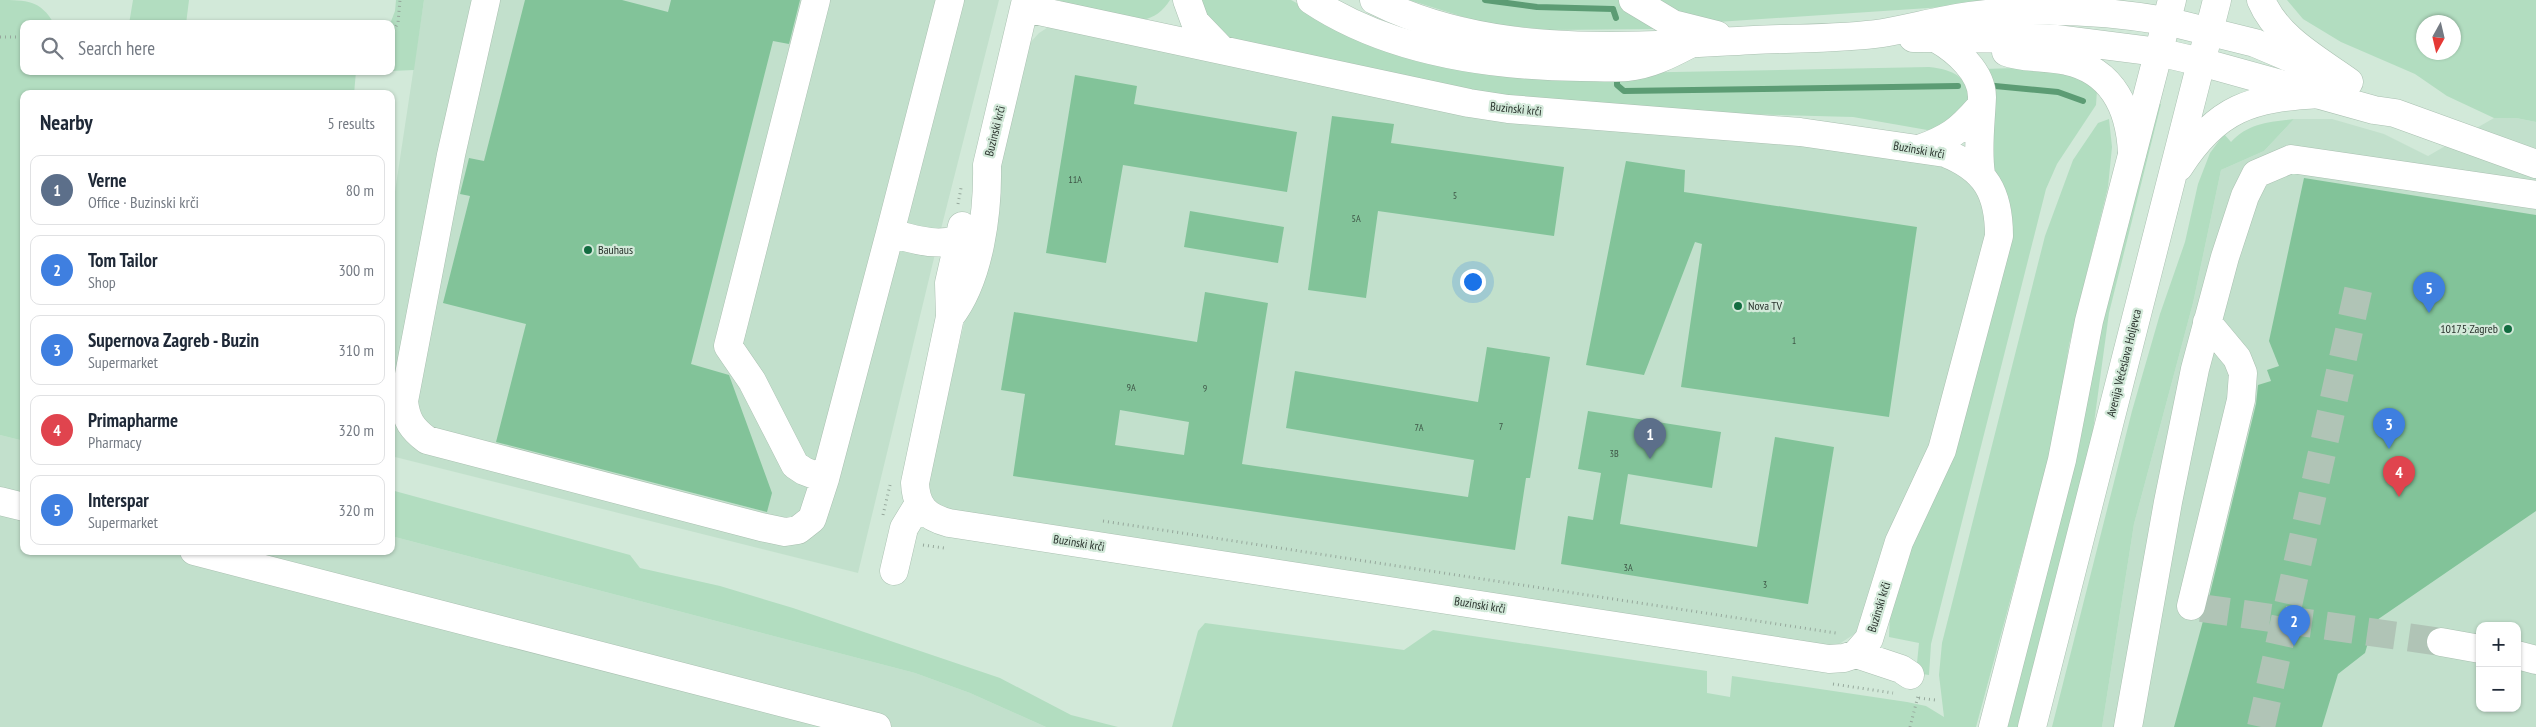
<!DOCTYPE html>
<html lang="en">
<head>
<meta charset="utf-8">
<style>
	body { margin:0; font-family:"PT Sans Narrow",sans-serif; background:#f6f6f7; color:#1f2937 }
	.controls { position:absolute; right:15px; bottom:15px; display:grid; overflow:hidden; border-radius:10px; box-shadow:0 1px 4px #0004 }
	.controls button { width:45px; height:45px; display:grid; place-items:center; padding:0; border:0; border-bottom:1px solid #e0e1e3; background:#fff; color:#1f2937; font:25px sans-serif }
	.compass { position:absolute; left:2416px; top:15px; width:45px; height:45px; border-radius:50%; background:#fff; box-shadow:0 1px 4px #0004; rotate:188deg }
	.you { position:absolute; left:1472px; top:281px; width:18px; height:18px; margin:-12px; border:4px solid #fff; border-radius:50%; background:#1a73e8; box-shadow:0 0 0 8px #1a73e833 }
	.badge { display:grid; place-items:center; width:32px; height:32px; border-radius:50%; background:#111827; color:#fff; font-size:16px; font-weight:700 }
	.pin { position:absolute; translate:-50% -41px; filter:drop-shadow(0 1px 2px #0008) }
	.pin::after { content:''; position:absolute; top:26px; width:18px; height:15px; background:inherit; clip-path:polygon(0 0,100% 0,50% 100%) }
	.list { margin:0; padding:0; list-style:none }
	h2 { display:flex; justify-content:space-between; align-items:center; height:65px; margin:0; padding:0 20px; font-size:21px }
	h2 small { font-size:16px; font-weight:400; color:#747a83 }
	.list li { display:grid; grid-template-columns:32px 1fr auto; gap:15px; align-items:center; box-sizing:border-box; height:70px; margin:0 10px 10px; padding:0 10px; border:1px solid #e0e1e3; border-radius:10px }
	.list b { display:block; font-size:19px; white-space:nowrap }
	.list p { margin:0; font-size:16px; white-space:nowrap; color:#747a83 }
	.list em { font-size:16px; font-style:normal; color:#747a83 }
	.icon { flex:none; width:28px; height:28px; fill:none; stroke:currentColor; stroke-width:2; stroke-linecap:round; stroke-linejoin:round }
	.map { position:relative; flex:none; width:2536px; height:727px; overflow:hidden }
	.search { position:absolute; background:#fff; box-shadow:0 1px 4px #0004; left:20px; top:20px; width:375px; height:55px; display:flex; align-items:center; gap:12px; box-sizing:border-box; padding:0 18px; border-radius:10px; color:#747a83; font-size:19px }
	.panel { position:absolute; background:#fff; box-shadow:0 1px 4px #0004; left:20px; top:90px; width:375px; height:465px; border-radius:10px }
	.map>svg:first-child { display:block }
	.built { fill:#c2e0cc; fill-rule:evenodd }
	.green { fill:#b2ddc0; fill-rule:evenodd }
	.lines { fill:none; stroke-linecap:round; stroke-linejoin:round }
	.stream { stroke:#5c9c74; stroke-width:6 }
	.building { fill:#82c399; fill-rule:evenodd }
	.minor-tunnel { stroke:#b0c4b6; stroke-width:28; stroke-dasharray:28 14; stroke-linecap:butt }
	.minor-casing { stroke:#aac0b1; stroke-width:29 }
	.major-casing { stroke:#aac0b1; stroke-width:29 }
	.highway-casing { stroke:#aac0b1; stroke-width:29 }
	.path { stroke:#96a89c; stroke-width:3; stroke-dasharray:1 4; stroke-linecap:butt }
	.minor { stroke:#fff; stroke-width:28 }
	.major { stroke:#fff; stroke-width:28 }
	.highway { stroke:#fff; stroke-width:28 }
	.poi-dot { fill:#126c40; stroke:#d2e9d9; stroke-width:2 }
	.labels { text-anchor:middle; stroke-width:4.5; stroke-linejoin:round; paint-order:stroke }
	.number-label { font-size:10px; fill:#3f5647 }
	.street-label { font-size:12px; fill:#29322c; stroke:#d2e9d9 }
	.poi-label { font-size:12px; fill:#29322c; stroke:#d2e9d9; text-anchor:start }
</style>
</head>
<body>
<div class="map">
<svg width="2536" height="727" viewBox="0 0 2536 727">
	<rect width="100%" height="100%" fill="#d2e9d9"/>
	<path class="built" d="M424,0H999L942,225L858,573L391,456V218Z
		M1050,26L1735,137L1927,162L1956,171L1980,195L1988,222L1941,423L1856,633L1836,646L941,512L928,500V479L1029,44L1039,33Z
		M2494,118H2516L2536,122V727H2102L2134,524L2193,303L2221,170L2264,151L2294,119H2332L2384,134L2428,156ZM2480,626H2517V708H2480Z
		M0,435L24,441V551H391V536L915,673L970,693L1046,727H0Z"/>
	<path class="green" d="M0,0C26,0 41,0 54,24H24V71H356L354,94H24V441L0,435Z
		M133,0H189L186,24H129Z
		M396,0H424L414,70L391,71L390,24L395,11Z
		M1059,0H1170C1163,11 1154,18 1142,20L1065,3Z
		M1200,0H1291L1336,24L1621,73L1929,67C1955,70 1970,77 1968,106L1933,131L1853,117L1737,114L1496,96L1224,37L1214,31Z
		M1409,0H1618L1657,29L1550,30L1483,23Z
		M1648,0H2048L1717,22L1685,18Z
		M2287,0H2536V122L2516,118H2494L2447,96L2415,74L2341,42L2303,19ZM2424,22H2454V52H2424Z
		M2015,68C2051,71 2065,69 2097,90L2096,105L2057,164L2046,189L1931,644L1929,675L1916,673L1919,643L1889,637L1890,613L1999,180L1991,162L1984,69Z
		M2156,103L2161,104L2109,313L2091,445L2018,727H2006L2080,441L2095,349Z
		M2109,119L2112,147L2108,187L2069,345L2056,430L1976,727H1172L1198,631L1205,623L1404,650L1433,630L1707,671V693L1730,697L1732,676L1907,702L1926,706L1944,717L1939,675L1942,643L2045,236L2073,160L2098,123Z
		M2294,119L2264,151L2221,170L2193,303L2134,524L2102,727H2052L2132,411L2160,314L2185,242L2198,184L2210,153L2224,134L2231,142C2248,123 2270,122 2294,119Z
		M391,490L630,555L640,568L720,586L793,608L1000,678L1071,715L1118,727H1046L970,693L915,673L391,536Z"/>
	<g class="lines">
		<path class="stream" d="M1485,0L1537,7L1613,9
			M1613,9L1616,18
			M1617,78V85L1624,91L1958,86
			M1995,86L2058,92L2083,101"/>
	</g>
	<path class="building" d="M525,0H622L668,12L671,0H800L789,44L773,41L691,364L729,375L772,493L767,512L496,442L526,324L443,303L470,196L460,194L469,158L484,161Z
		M1075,75L1137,86L1134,104L1297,132L1287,192L1123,165L1106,263L1046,253Z
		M1332,116L1394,124L1391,143L1564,167L1554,236L1378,211L1366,298L1308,290Z
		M1626,161L1685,170L1684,192L1917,227L1889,417L1681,387L1702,244L1695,242L1644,375L1586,365Z
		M2304,178L2536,215V511L2374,622L2365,653L2338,674L2322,727H2174L2206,610L2256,404L2258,385L2271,381L2267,370L2279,366L2269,341Z
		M1190,211L1284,227L1278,263L1184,247Z
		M1205,292L1268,303L1242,464L1468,497L1474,460L1286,428L1295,371L1478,402L1487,347L1550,357L1530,478H1526L1515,550L1013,476L1025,394L1001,390L1014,312L1197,342ZM1120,410L1189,422L1184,455L1115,445Z
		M1588,411L1721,432L1712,488L1628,474L1620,524L1757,547L1775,437L1834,447L1808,604L1561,564L1568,516L1593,520L1601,473L1578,469Z"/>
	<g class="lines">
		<path class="minor-tunnel" d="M2201,608L2441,642
			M2261,727L2361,277"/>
		<g class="minor-casing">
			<path id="minor" d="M486,0L451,155L404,401C406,420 412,429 427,440L761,527L785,532L798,530L812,519L825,479L890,233
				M816,0L728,346L752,381L795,465L804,471L825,479
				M950,0L890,233C927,243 947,250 983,228
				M1187,0L1195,22L1220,48
				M1311,0C1389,52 1489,66 1581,67C1596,67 1612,68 1627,67C1649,65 1669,55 1688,45
				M1633,0L1673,24L1717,35
				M1025,8L1469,103L1508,109L1800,132L1945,153C1986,169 1999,193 1999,236L1942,450L1899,542L1869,639L1856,654L1844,658L1829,659L949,523C926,517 916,507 915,483L950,317C980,279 988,212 987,165L1026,0
				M2166,21L2255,43L2326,73
				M1937,39C1956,50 1982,72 1982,97C1981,124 1977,148 1981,174
				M2158,52L2201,62L2374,110L2395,113L2536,164
				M1919,149C1948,139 1959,131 1979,108
				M950,317L949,283L962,226
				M0,501L24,507
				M194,551L877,727
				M894,571L904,528L918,505
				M2191,606L2241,400L2243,373L2237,358L2207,322
				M2441,642L2480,649
				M1856,654L1901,669L1910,675
				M2517,655L2536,660
				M2128,727L2168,502L2195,369L2225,257L2245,196L2256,174L2291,159L2536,195"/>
		</g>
		<g class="major-casing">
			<path id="major" d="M2261,0C2277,38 2317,59 2349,82
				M2179,167C2217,107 2252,98 2319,94
				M1993,727L2062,460L2089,321L2172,0
				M2032,727L2217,0"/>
		</g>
		<g class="highway-casing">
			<path id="highway" d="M1374,0C1491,59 1627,47 1754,40C1794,38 1844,39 1883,33C1912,28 1940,20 1970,16C2035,7 2102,10 2166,21
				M1913,38L2056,39L2158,52
				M2006,52C2025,59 2047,56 2067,61C2114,71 2130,110 2132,153"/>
		</g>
		<path class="path" d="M391,35L398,23L400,0
			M0,37H24
			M958,204L961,188
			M883,515L890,485
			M1103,521L1836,633
			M923,545L944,548
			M1833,684L1893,693
			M1919,698L1935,700
			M1910,727L1918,696"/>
		<use href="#minor" class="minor"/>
		<use href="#major" class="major"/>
		<use href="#highway" class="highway"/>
	</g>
	<g class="poi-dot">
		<circle cx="588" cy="250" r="5"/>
		<circle cx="1738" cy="306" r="5"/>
		<circle cx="2508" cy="329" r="5"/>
	</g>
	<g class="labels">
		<g class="number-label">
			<text x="1075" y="183">11A</text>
			<text x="1455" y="199">5</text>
			<text x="1356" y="222">5A</text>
			<text x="1794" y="344">1</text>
			<text x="1131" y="391">9A</text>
			<text x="1205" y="392">9</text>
			<text x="1501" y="430">7</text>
			<text x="1419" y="431">7A</text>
			<text x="1614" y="457">3B</text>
			<text x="1628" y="571">3A</text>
			<text x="1765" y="588">3</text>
		</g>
		<g class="street-label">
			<text transform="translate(1516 109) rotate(6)" y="4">Buzinski krči</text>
			<text transform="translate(995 131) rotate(-76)" y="4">Buzinski krči</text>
			<text transform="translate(1919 150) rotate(10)" y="4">Buzinski krči</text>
			<text transform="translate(2124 363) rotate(-76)" y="4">Avenija Većeslava Holjevca</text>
			<text transform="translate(1079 543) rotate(9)" y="4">Buzinski krči</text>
			<text transform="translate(1480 605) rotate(9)" y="4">Buzinski krči</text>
			<text transform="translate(1879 607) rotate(-73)" y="4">Buzinski krči</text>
		</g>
		<g class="poi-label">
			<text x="598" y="254">Bauhaus</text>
			<text x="1748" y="310">Nova TV</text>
			<text x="2498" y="333" text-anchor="end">10175 Zagreb</text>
		</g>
	</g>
</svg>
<div class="controls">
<button>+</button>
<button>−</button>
</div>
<svg class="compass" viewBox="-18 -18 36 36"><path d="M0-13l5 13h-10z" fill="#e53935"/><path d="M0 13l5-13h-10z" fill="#747a83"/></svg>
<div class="you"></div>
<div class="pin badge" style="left:1650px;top:459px;background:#5c6f8a">1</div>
<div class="pin badge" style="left:2294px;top:646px;background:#3f7fe0">2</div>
<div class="pin badge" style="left:2389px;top:449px;background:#3f7fe0">3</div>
<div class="pin badge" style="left:2399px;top:497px;background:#e0444e">4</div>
<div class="pin badge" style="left:2429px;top:313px;background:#3f7fe0">5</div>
<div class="search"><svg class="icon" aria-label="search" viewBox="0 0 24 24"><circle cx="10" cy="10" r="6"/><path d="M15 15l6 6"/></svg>Search here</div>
<section class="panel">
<h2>Nearby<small>5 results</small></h2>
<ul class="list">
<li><span class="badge" style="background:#5c6f8a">1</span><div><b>Verne</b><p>Office · Buzinski krči</p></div><em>80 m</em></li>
<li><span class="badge" style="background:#3f7fe0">2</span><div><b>Tom Tailor</b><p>Shop</p></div><em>300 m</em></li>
<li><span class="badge" style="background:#3f7fe0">3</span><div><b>Supernova Zagreb - Buzin</b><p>Supermarket</p></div><em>310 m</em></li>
<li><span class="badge" style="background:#e0444e">4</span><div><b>Primapharme</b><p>Pharmacy</p></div><em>320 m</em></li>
<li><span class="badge" style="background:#3f7fe0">5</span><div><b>Interspar</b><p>Supermarket</p></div><em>320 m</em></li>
</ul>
</section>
</div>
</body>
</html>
